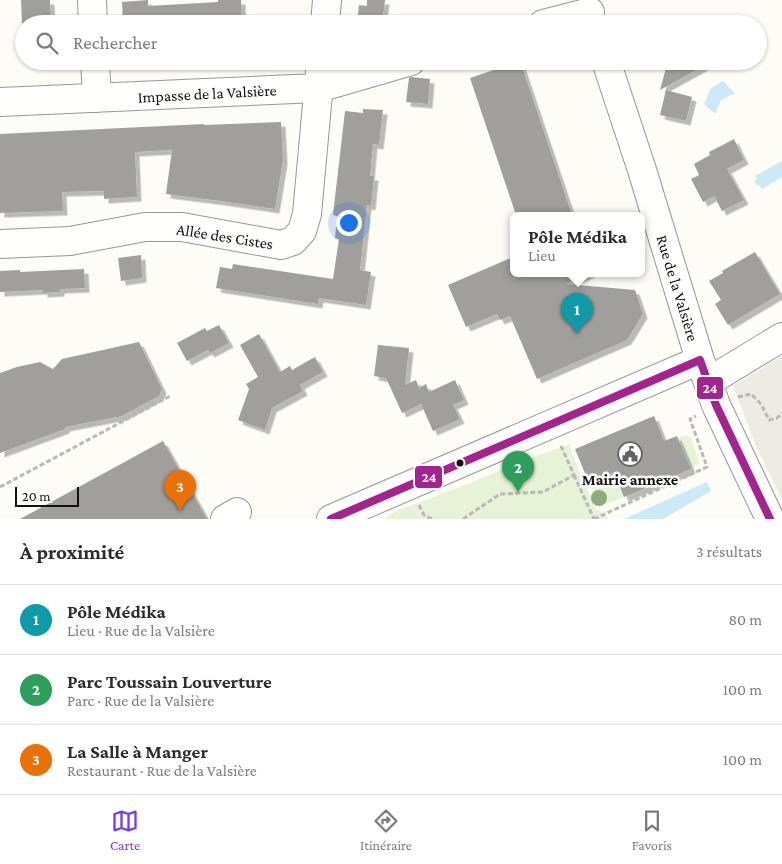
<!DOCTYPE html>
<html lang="fr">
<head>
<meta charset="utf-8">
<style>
	body { margin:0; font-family:"Crimson Pro",serif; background:#f7f7f7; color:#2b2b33 }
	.scale { position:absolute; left:15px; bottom:12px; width:64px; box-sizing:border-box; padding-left:5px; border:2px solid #111; border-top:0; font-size:14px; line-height:18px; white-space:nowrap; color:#111; -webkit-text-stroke:4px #fff; paint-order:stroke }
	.you { position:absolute; left:348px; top:222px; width:18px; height:18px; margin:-12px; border:4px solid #fff; border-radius:50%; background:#1a73e8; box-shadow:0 0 0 8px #1a73e833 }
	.badge { display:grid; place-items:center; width:32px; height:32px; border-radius:50%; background:#7c3aed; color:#fff; font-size:16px; font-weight:700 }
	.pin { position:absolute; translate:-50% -41px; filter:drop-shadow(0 1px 2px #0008) }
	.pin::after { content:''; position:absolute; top:26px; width:18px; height:15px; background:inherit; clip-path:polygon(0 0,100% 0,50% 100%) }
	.popup { position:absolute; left:510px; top:212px; width:135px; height:65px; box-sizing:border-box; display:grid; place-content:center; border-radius:8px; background:#fff; filter:drop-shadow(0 1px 4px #0005); font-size:16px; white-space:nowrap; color:#7c7c81 }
	.popup b { font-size:19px; color:#2b2b33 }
	.popup::after { content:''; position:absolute; left:50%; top:100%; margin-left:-10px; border:10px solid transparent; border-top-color:#fff }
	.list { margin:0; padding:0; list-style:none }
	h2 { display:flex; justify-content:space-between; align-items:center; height:65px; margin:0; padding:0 20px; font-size:21px }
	h2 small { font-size:16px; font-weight:400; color:#7c7c81 }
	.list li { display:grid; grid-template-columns:32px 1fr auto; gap:15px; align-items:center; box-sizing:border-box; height:70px; padding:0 20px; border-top:1px solid #e1e1e2 }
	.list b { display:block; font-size:19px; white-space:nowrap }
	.list p { margin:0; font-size:16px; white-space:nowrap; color:#7c7c81 }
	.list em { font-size:16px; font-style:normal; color:#7c7c81 }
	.icon { flex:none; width:28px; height:28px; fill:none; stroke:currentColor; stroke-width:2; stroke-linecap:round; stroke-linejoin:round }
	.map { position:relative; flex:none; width:782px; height:519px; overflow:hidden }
	.search { position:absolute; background:#fff; box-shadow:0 1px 4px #0004; left:15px; right:15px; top:15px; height:55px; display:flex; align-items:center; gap:12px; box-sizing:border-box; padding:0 18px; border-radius:28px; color:#7c7c81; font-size:19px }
	.sheet { height:275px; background:#fff }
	nav { display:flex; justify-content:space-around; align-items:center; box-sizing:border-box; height:70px; border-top:1px solid #e1e1e2; background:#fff; font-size:14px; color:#7c7c81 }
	nav a { display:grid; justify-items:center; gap:2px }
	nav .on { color:#7c3aed }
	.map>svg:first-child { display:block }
	.green { fill:#e7f3d7 }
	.plaza { fill:#edebe2 }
	.water { fill:#cde8f7 }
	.building { fill:#a19f9c; filter:url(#shadow) }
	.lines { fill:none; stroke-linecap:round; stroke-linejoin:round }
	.minor-casing { stroke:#979795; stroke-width:30 }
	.path { stroke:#b9b9b8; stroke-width:3; stroke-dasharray:5 2.5; stroke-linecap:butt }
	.minor { stroke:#fffffe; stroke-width:28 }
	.bus-1-casing { stroke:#fff; stroke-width:11 }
	.bus-1 { stroke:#a4238f; stroke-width:8 }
	.tree { fill:#8cac80 }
	.bus-dot { fill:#111; stroke:#fff; stroke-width:2 }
	.labels { text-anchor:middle; stroke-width:5; stroke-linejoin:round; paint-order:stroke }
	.street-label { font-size:16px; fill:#111; stroke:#fff }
	.poi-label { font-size:16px; font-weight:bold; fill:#111; stroke:#fff }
	.line-badge { stroke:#fff; stroke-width:2 }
	.badge-label { font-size:14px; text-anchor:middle; font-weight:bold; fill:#fff }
</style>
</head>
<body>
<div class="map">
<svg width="782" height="519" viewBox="0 0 782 519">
	<defs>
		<filter id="shadow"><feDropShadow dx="4.5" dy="4.5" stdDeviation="0" flood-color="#0004"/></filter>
	</defs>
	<rect width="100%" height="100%" fill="#fdfcf7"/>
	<path class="green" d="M686,435L691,438L699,463L691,469L678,438Z
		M570,444L571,451L595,508L605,514L608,519H385L394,512L478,480L514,464Z
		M614,473L624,497L599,507L589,483Z"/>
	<path class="plaza" d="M782,356V497L780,495L756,446L734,389V385Z"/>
	<path class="water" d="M723,81L735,93L721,100L715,114L704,104L711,88Z
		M782,161V177L762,189L760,186L757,185L754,181L757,179L755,176Z
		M707,482L711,491L663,519H624Z"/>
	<path class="building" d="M21,0H50L51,24H22Z
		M148,0V6L218,2V0H241L242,24H123L122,2Z
		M367,0H385L382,24H357L359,5L367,6Z
		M520,61L572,215H516L470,78Z
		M679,61H713L660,90L666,68Z
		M411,77L430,79L428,104L406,102L409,78Z
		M666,90L692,97L686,121L660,115Z
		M363,109L383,110L379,145L373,144L370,176H374L371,206L367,205L360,270L371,272L366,305L319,298L318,304L216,288L220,267L232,269L233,264L333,279L339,239L335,238L337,216L333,215L345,111L363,113Z
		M281,122L283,160L275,209L221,201L166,194L172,150L135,152L137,197L104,199V191L62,192L63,211L0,213V134L204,124V125Z
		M734,139L744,160L727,169L744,200L722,211L714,196L703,202L691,179L699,175L694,164L710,155L709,152Z
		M755,252L780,294L728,325L715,304L721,300L709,281L723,273L722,271Z
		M141,255L142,278L121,281L118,258Z
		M513,257V273H591L566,284L635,290L643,314L627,340L537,379L510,316L500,320L497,314L466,327L448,285Z
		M84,269L85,288L60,289V292L43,293V290L0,292V271L20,270V272Z
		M219,325L229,343L210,353L208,350L187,361L177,343L205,328L207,331Z
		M259,334L280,372L290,366L292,370L315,357L323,372L300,385L303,391L272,408L265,430L238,420L249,389L246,384L258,377L240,345Z
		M139,342L162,389L159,396L122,416L65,427V429L0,453V373L17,367L40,362L53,369L62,359Z
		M378,345L409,348L405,385L416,380L419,388L426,384L429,392L455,380L464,400L453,405L460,419L433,431L421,404L402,413L386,378L374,376Z
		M654,416L664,441L677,436L691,469L624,497L614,472L589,483L575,449Z
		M163,441L207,519H20Z"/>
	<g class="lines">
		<g class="minor-casing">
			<path id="minor" d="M92,0L93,24
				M325,24L327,0
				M543,24L590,12
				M95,61L97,98
				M606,61L642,170L700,360L716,405L770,519
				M0,102L318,88L411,61
				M0,244L70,241L145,227H182L281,245L293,241L302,231L307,214L321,61
				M708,382L782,337
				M225,519L237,512
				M331,519L700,360"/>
		</g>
		<path class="path" d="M738,397L751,394L761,404L769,420L777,418L782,413
			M574,475L594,519
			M0,487L172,395
			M419,505L424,515L432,519
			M463,519L500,494L543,492L574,475L561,446
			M594,519L707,467L690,419L696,416"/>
		<use href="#minor" class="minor"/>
		<g class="bus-1-casing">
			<path id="bus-1" d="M331,519L700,360L716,405L770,519"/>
		</g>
		<use href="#bus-1" class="bus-1"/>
	</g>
	<circle class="tree" cx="599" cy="498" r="8"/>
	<defs>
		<g id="civic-ring" transform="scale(1.25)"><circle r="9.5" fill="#fff" stroke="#646362" stroke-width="1.5"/><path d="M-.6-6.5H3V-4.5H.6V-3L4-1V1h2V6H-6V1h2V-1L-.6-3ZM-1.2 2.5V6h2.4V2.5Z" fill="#646362"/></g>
	</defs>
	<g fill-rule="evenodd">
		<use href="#civic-ring" x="630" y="454"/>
	</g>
	<circle class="bus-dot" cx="460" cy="463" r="4.5"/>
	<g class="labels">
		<g class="street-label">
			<text transform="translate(207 93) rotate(-3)" y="6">Impasse de la Valsière</text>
			<text transform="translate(225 236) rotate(9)" y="6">Allée des Cistes</text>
			<text transform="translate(678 288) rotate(73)" y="6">Rue de la Valsière</text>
		</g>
		<g class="poi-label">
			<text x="630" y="485">Mairie annexe</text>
		</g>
	</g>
	<g class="line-badge">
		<rect x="696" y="376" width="28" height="24" rx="5" fill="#a4238f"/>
		<rect x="414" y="465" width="29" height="24" rx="5" fill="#a4238f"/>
	</g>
	<g class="badge-label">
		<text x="710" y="393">24</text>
		<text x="429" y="482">24</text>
	</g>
</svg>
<div class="scale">20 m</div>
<div class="you"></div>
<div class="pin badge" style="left:577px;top:334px;background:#0f9aa8">1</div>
<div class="popup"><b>Pôle Médika</b>Lieu</div>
<div class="pin badge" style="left:518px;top:492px;background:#2e9e5b">2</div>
<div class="pin badge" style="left:180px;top:511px;background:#e8710a">3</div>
<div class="search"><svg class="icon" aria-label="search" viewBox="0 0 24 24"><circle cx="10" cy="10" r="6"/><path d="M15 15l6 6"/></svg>Rechercher</div>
</div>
<section class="sheet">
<h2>À proximité<small>3 résultats</small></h2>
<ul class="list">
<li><span class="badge" style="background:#0f9aa8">1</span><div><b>Pôle Médika</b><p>Lieu · Rue de la Valsière</p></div><em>80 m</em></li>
<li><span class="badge" style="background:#2e9e5b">2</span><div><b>Parc Toussain Louverture</b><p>Parc · Rue de la Valsière</p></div><em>100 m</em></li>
<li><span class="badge" style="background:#e8710a">3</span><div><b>La Salle à Manger</b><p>Restaurant · Rue de la Valsière</p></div><em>100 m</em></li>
</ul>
</section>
<nav>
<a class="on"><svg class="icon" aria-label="map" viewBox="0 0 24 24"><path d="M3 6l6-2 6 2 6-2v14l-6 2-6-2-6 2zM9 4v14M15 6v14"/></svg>Carte</a>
<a><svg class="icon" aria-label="directions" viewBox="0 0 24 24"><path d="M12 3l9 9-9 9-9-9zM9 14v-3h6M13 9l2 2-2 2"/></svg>Itinéraire</a>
<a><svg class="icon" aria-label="saved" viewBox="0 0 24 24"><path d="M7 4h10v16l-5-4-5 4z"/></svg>Favoris</a>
</nav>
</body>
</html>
